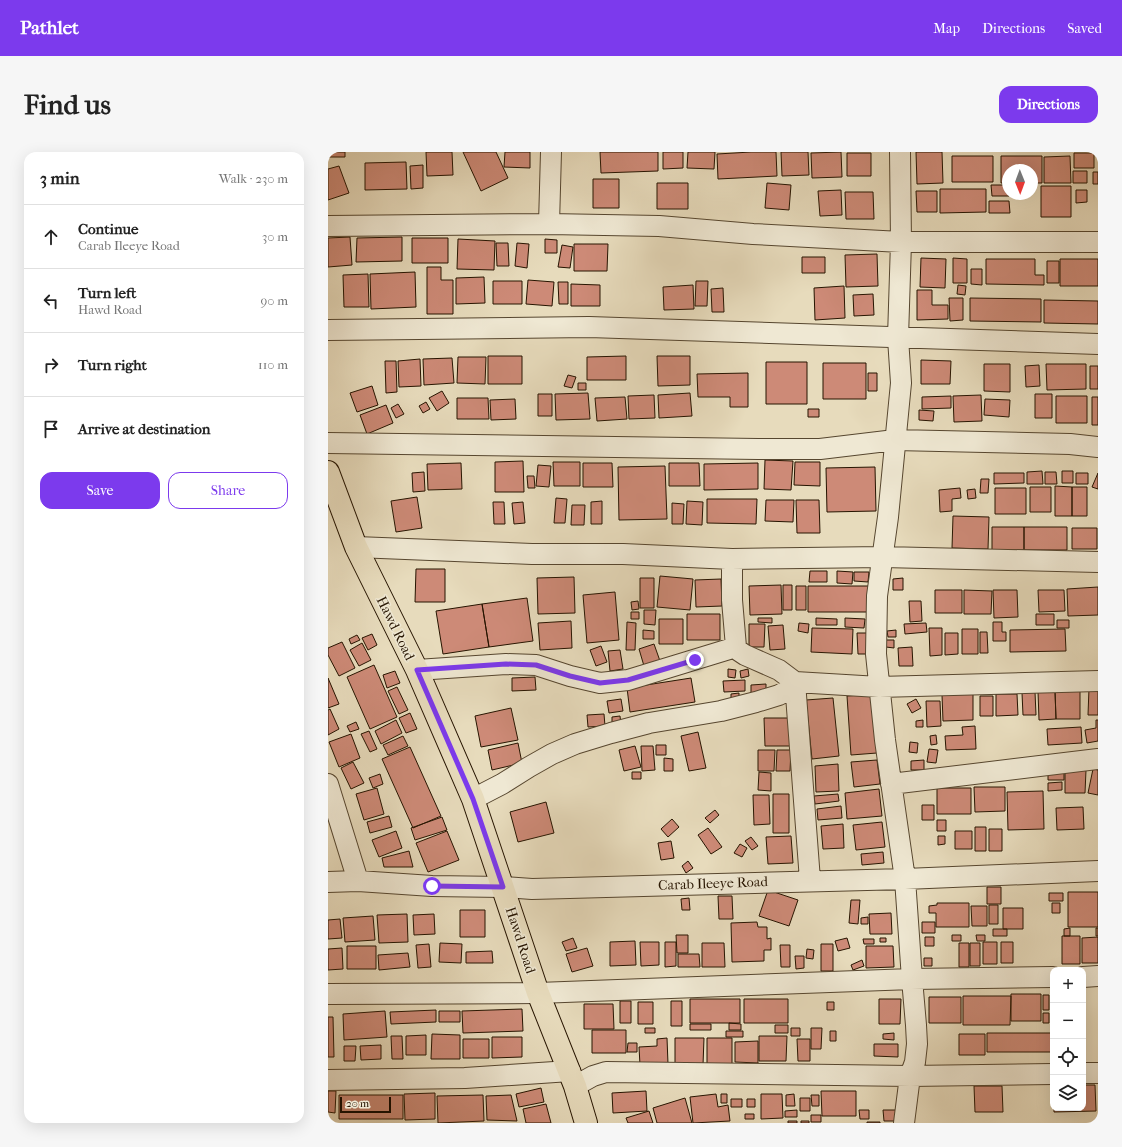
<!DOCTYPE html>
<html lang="en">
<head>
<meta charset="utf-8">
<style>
	body { margin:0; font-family:"IM FELL French Canon",serif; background:#f6f6f6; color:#222 }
	.controls { position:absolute; right:12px; bottom:12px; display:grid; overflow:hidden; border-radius:8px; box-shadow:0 4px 16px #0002 }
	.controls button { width:36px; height:36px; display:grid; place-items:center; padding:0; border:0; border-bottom:1px solid #e0e0e0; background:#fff; color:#222; font:20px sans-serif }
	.compass { position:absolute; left:674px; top:12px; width:36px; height:36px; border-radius:50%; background:#fff; box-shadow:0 4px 16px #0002; rotate:179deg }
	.scale { position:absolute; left:12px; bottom:10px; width:51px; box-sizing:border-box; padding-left:4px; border:2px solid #261400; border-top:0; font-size:11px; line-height:14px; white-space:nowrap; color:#261400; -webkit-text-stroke:3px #efe8d3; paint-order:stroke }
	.stop { position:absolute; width:12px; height:12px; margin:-9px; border:3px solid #7c3aed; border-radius:50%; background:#fff }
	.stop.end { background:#7c3aed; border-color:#fff; box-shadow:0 1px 4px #0008 }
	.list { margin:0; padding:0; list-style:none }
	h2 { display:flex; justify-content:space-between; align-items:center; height:52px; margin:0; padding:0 16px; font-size:17px }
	h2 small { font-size:13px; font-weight:400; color:#767676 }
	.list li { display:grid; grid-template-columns:26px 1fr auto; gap:12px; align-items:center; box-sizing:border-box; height:64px; padding:0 16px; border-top:1px solid #e0e0e0 }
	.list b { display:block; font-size:15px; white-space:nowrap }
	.list p { margin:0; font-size:13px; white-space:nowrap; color:#767676 }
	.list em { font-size:13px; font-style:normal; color:#767676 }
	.actions { display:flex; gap:8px; padding:12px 16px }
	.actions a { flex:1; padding:9px 0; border:1px solid #7c3aed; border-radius:12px; text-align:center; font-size:14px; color:#7c3aed }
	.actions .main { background:#7c3aed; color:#fff }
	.icon { flex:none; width:22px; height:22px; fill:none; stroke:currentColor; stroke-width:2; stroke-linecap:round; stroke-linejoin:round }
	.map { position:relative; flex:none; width:770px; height:971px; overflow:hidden; border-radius:12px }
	header { display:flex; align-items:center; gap:24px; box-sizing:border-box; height:56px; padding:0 20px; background:#7c3aed; color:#fff }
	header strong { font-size:19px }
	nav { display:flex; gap:22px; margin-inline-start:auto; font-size:14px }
	.intro { display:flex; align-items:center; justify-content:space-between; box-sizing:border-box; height:96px; padding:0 24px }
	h1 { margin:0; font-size:28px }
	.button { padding:10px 18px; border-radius:12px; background:#7c3aed; color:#fff; font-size:14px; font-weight:700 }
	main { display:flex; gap:24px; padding:0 24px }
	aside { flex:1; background:#fff; border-radius:12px; box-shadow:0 4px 16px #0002 }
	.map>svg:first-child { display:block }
	.building { fill:#cd8a77; stroke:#261400 }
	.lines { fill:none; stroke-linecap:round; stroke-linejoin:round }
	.minor-casing { stroke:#56462f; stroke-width:22 }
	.major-casing { stroke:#261400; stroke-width:24 }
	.minor { stroke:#efe8d3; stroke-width:20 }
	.major { stroke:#e7dbbc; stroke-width:22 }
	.route { stroke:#7c3aed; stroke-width:5 }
	.labels { text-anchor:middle; stroke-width:3; stroke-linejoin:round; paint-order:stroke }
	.street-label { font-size:14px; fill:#261400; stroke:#efe8d3 }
</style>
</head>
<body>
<header>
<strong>Pathlet</strong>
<nav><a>Map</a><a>Directions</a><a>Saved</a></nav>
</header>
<div class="intro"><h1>Find us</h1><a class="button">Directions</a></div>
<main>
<aside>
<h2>3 min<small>Walk · 230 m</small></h2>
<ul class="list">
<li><svg class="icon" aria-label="ahead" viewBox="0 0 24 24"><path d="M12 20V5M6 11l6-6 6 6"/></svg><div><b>Continue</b><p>Carab Ileeye Road</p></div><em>30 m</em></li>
<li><svg class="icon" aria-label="left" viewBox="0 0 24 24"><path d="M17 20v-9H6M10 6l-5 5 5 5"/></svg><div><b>Turn left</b><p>Hawd Road</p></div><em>90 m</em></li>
<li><svg class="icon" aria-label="right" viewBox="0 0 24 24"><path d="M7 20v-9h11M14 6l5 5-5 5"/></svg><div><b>Turn right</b></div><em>110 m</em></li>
<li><svg class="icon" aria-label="arrive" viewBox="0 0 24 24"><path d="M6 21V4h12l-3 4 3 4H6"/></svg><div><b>Arrive at destination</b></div></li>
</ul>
<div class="actions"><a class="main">Save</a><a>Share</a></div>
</aside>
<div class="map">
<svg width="770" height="971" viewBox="0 0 770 971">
	<rect width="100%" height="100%" fill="#e7dbbc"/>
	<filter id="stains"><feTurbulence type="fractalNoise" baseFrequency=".005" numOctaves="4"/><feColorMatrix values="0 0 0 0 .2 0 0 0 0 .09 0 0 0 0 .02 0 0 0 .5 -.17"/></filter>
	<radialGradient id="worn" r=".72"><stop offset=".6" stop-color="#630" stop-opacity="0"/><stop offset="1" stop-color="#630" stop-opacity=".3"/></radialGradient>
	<path class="building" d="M0,0H17V5H0Z
		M98,0H124L125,23L99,24Z
		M135,0H168L180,26L153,39Z
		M177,0H202V16L176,15Z
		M272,0H330V19L273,21Z
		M335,0H355V16L335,17Z
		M360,0H387L386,17L359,16Z
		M423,0H448L449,24L390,27L389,2Z
		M453,0H480L481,23L454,24Z
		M513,0L514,25L484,26L483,1Z
		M588,0H614L615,31L589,32Z
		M519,1H543V24H519Z
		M746,1H766V16H746Z
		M624,4H665V30H624Z
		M673,4H714V31H704V18H680V31H673Z
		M742,4L743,31H716V5Z
		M78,10L79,37L37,38V11Z
		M95,13V36L83,37L82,14Z
		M11,14L21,41L0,48V17Z
		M745,19H759V31H745Z
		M765,20H770V32H765Z
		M265,27H291V56H265Z
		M329,31H360V57H329Z
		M439,31L463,33L461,58L437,56Z
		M663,33H680L681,44H664Z
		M713,34H743V65H713Z
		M612,37H658V60L612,61Z
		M513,38L514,63L492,64L490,39Z
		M748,38H759V50L748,51Z
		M588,39H609V60H589Z
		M517,40H545L546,67H518Z
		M661,49H681L682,61H661Z
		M22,85L24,113L0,115V86Z
		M74,85V109L28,110L29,86Z
		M84,86H120V111H84Z
		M130,87L167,89L166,118L129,117Z
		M217,87L229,88V101H217Z
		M168,91H180L181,114H169Z
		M189,91L201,92L199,116L187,114Z
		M246,92H280L279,119H246Z
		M234,93L245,95L242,116L230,115Z
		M549,102L550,134L518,135L517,103Z
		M474,105H497V121H474Z
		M593,106L618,107L617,136L592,135Z
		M625,106L639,107V131H625Z
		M658,107H707V123H716V133L658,132Z
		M732,107H770V134H732Z
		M719,109H731V131H719Z
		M99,115H113V128H125V162H99Z
		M643,117H654V133L643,132Z
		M87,120L88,155L43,157L42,122Z
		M40,122L41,155H16L15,123Z
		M156,125L157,151L128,152V126Z
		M200,128L226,130L224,154L198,152Z
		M165,129H194V152H165Z
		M368,129H380L379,154H367Z
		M230,130H240V152H231Z
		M243,132L272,133V154H243Z
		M365,133L366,157L336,158L335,135Z
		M630,133L638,134L637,143L629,142Z
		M516,134L517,166L487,168L486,136Z
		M395,136L396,160H384L383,137Z
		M589,138H604V153H620V167L589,168Z
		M545,142L546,163L526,164L525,143Z
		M621,146H635V168L622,169Z
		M642,146L713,147V170L642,169Z
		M716,148L770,149V172L716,171Z
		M160,204H194V232H160Z
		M298,204V228H259V205Z
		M329,204H362V233L330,234Z
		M130,205H158L157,232L129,231Z
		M124,206L126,231L96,233L95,207Z
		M92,207L93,234L71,235L70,209Z
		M593,208L623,209L622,232H593Z
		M57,209H68L69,240L58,241Z
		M438,210H479V252H438Z
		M495,211H538V247H495Z
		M656,212H682V240L656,239Z
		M718,212H758V237L719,238Z
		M711,213L712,234L698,235L697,214Z
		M762,214H770V237H762Z
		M420,221V255H402V245H370L369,222Z
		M540,221H549V239H540Z
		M240,223L248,225L244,236L236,234Z
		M250,231H258V238H250Z
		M44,234L50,253L29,260L22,241Z
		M114,239L121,251L109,259L101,246Z
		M260,241L262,267L228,268L227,242Z
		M362,241L364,264L331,266L330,243Z
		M210,242H224V264H210Z
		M707,242H724V266H707Z
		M326,243L327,266L301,267L300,244Z
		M653,243L654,269L626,270L625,244Z
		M623,244V256L594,257V245Z
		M728,244H759V271H728Z
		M297,245L299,267L269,269L267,246Z
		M764,245H770V273H764Z
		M129,246H160L161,267H129Z
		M187,247L188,267L163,268L162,248Z
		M657,247L682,248L681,265L656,263Z
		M98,250L102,257L95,261L91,254Z
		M70,252L76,262L68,266L63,256Z
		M58,253L65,271L39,282L32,263Z
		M480,257H491V265H480Z
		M591,258L606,259L605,269L591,268Z
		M437,308L465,309L463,338L436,337Z
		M195,309L196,340H167V310Z
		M225,310H252V334H226Z
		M467,310H492V334L466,333Z
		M133,311L134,337L100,338L99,312Z
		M255,311H284L285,335H255Z
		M341,311H371L372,334H341Z
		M430,311V337L376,338V312Z
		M210,313L223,314L221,335L208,334Z
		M337,314L339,367L291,368L290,315Z
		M547,315L548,359L499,360L498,316Z
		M714,319L715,332H699V320Z
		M734,319H745V331H734Z
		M96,320L97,339L85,340L84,321Z
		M717,320H728L729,332H717Z
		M666,321H696V331L666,332Z
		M748,321H760V332H748Z
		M770,321V337L764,335Z
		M199,324H206L207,336H200Z
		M653,327H661L660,341H652Z
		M727,334L744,335V364H727Z
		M702,335H723V360H702Z
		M744,335H759V364H744Z
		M632,336L633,346L624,347V359L612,360L611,338Z
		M667,336H698V362H667Z
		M647,337L648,346L640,347L639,338Z
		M89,345L94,376L68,380L63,349Z
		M228,346L239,347L237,371H226Z
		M379,347H429L428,372L379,371Z
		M438,348H466L465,370L437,369Z
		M468,348H491L492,381H469Z
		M274,349V372H263V350Z
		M359,349L375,350L374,373L358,372Z
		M165,350H176L177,372H166Z
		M195,350L197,371L186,372L184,351Z
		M344,351L356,352L355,372H344Z
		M244,353H257L256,373H243Z
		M625,364L661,365L660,397L624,396Z
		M664,375H696V398H664Z
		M696,375H739V398H696Z
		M744,376H769V397H744Z
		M88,417H117V450H87Z
		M482,419H499V430H481Z
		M509,419L525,420L524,432L509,431Z
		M526,420H541L540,430L526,429Z
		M332,424L365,427L362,458L329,455Z
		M246,425L247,461L210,462L209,426Z
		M312,426H326V456H312Z
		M575,426V438H565V427Z
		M393,427L394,454L368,455L367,428Z
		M453,433L454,462L422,463L421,434Z
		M455,433H464V458H455Z
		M468,434H478V458H468Z
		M480,434H541V460H480Z
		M770,435V463L740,464L739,437Z
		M607,438H634V461H607Z
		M636,438L664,439L663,462H636Z
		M665,438H689L690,465L666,466Z
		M710,438H736L737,459L711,460Z
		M287,440L291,488L259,491L255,443Z
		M199,446L205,489L161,495L154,452Z
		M310,449L311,457L304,458L303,450Z
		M581,449H593L594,469L582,470Z
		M154,452L161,495L115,502L108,459Z
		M316,458H328L327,473L316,472Z
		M303,460H311V467H303Z
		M359,462H392V488H359Z
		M708,462H726V473H708Z
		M430,466H444V471L430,470Z
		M488,466L509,467V473H488Z
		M517,466L537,467L536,476L517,475Z
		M331,467H355V492H331Z
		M729,468H741V476H729Z
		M243,469L244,496L212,498L210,471Z
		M299,470L308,471L307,498H298Z
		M665,470H674V480H678V489H665Z
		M471,471L481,472L480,481L470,479Z
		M598,471L599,480L577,482L576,472Z
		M421,472H437L436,495H421Z
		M455,473L457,497L442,498L440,474Z
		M484,476L525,477L524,502L483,500Z
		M601,476H614V503L602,504Z
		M634,477H650V502H634Z
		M737,477L738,499L682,500V478Z
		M315,478L326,479V487H315Z
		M568,478V485H560L559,479Z
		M652,480H659L660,501H652Z
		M529,481H541V502H530Z
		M617,481H630V502L617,503Z
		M44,482L49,493L40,498L34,486Z
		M29,483L32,488L23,492L21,487Z
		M558,488H566V496L558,495Z
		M14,490L27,516L11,524L0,503V496Z
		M34,491L43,508L31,514L22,498Z
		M326,492L332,509L316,514L311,497Z
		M273,494L279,510L268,514L262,498Z
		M584,495L585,514H571L570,496Z
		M292,498L295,517L282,519L280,499Z
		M46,513L69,565L42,577L19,525Z
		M400,517L408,518L407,526L400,525Z
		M420,517L421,524L413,526L412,519Z
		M67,519L72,531L59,536L55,523Z
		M207,525L208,538L184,539V526Z
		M0,526L11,552L0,556Z
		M363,526L367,550L302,560L299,536Z
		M417,528V539L396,540L395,529Z
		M438,532V543H423V533Z
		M69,535L80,558L71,562L60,539Z
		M761,536L770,537V563H760Z
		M752,538V567H728L727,539Z
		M710,539H727L728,567L711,568Z
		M707,540L708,563H695L694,541Z
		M411,541V549H403V542Z
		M546,542L549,601L523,603L519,544Z
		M645,542V568L615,569L614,543Z
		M668,542H689L690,563L668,564Z
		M652,544H665V564H652Z
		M505,546L511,604L484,607L478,548Z
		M293,547L295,559L281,561L279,549Z
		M588,547L593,556L584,561L579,552Z
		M598,549H612L613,574L599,575Z
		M183,556L190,588L153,595L147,564Z
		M2,557L11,577L0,583V558Z
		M82,561L89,577L78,581L71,566Z
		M276,562L277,574L260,575L259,563Z
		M292,564L293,573H284V565Z
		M436,566H462V594H437Z
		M68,568L74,581L53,592L47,579Z
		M595,568V575H588V569Z
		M768,568H770V589L759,591L757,578L768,576Z
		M28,570L31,577L22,580L19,574Z
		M647,574L648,597L618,598L617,584L635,583L634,575Z
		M753,575L754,591L720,593L719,577Z
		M41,579L49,597L42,600L33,582Z
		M370,580L378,616L361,619L353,584Z
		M23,582L32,606L11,615L1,590Z
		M608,583L609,592L603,593L602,584Z
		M75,584L80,594L60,603L55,593Z
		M582,590L590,591L589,601L581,600Z
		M190,591L194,611L164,618L160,598Z
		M328,593H338V603H328Z
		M307,594L313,615L296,619L291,598Z
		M313,594H325L327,618L314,619Z
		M82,595L113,664L85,676L54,607Z
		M601,597L610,598L608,611L599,610Z
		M430,598H447L446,619H430Z
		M449,598H463L462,619H448Z
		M336,606L345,607V619H336Z
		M549,608L552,632L526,635L523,610Z
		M596,608V618H583V609Z
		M25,610L36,631L23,637L13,616Z
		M510,612L511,639L488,640L487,614Z
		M765,617L770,618V643L760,641Z
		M737,618H758L757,641H737Z
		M720,619H736V628H720Z
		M304,620H313V627H304Z
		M431,620L443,621V639L430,638Z
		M52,622L55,632L45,636L41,626Z
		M734,630V638L720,639V631Z
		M646,635H677V659L647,660Z
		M49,636L56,662L36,668L28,642Z
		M609,636H643V662H609Z
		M551,637L554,664L519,667L517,641Z
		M715,639L716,677L680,678L679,640Z
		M445,642H461V681H445Z
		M510,642L511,649L487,652L486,644Z
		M425,643H441L442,672L426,673Z
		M218,650L226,681L190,690L182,660Z
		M594,653H606V668H594Z
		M513,654L514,666L490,668L489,657Z
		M755,655L756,677L729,678L728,656Z
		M387,658L391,663L382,671L377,666Z
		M61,664L64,675L42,681L39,670Z
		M114,665L119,678L87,688L83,676Z
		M344,667L351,675L340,685L333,677Z
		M609,668H618V679H609Z
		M554,670L557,695L528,698L525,673Z
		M515,672L516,696L495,697L493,674Z
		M647,675H658V699H647Z
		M380,676L394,695L383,702L370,683Z
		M661,677H674V699H661Z
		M68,679L74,696L51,705L44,688Z
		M119,679L131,708L100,720L88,691Z
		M627,679H644V697H627Z
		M463,684L465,711L440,712L438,685Z
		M610,684H617V692L610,693Z
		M423,685L430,694L424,698L417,689Z
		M343,689L346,706L333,708L330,691Z
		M412,692L419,696L414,705L406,701Z
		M81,699L85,715H56L54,706Z
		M555,700L556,711L534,713L533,702Z
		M360,709L365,716L358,721L354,714Z
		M659,735H673V752H659Z
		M440,738L470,748L461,774L431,764Z
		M740,740H770V775H740Z
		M721,741H735V749H721Z
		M390,744H404L405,767H391Z
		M361,746L362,758H354L353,747Z
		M523,748H532L530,772L521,771Z
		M609,751H641V775H608V761H601V754L609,753Z
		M724,751H732V761H724Z
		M661,753H670V772H661Z
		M643,754H659V774H644Z
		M675,756H695V777H675Z
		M132,758H157V785H132Z
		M563,761L564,782H542L541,762Z
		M79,762L80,790L51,791L49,763Z
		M106,762L107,782L86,783L85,763Z
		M45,764L47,788L17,790L15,766Z
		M540,765V772H533V766Z
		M12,767L14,786L0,787V768Z
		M429,770L430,775H439V787L443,786V798H436V809L404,810L403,771Z
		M594,770H607V781H594Z
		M742,776V784H736V777Z
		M768,776H770V784H768Z
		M665,777H679V784H665Z
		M348,783H360V801H349Z
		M624,783H633V789H624Z
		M648,783H657V789H649Z
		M734,784H752V812H734Z
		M597,785H606V794H597Z
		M770,785V811H754V786Z
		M245,786L249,796L238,799L234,790Z
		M519,786L522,796L510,799L507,789Z
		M552,786H558V790H552Z
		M535,787H546V792H536Z
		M307,789L308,813L282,814V790Z
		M312,790H331V813L313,814Z
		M337,790H348V814L337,815Z
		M655,790H669V812H655Z
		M673,790H685V811H673Z
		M112,791L134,792L133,811L111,810Z
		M374,791H396L397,815H374Z
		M631,791H641V815H631Z
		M642,791H652V814H642Z
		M101,792L103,815L90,816L88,793Z
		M493,792H505V819H493Z
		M452,793H462V815H453Z
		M19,794H48V817H19Z
		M538,794H565L566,815L538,816Z
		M14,796L15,817L0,818V797Z
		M259,796L265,814L244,820L238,802Z
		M479,797L486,798L485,807L478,806Z
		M164,799L165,811H138V800Z
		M80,801L82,815L51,818L50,803Z
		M350,802H371L372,815H350Z
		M467,804H476V816L468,817Z
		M596,806H604V814H596Z
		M534,808L536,814L525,818L523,813Z
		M683,842H713V869H683Z
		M715,843H721V858H715Z
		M635,844H683L682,873H635Z
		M601,845H633V871H601Z
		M362,847H412V871H362Z
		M416,847H460V871H416Z
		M551,847H573L572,872H551Z
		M292,849H303V871H292Z
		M343,849H354V874H343Z
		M310,850H325V872H310Z
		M499,850H506V858H499Z
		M256,852H285L286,877H256Z
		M194,857L195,879L135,881L134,859Z
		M108,858V870L63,872L62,860Z
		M57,859L59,885L16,888L15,862Z
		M111,859H132V870H111Z
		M715,861H721V871H715Z
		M0,865H5L6,905H0Z
		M401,871L413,872V878H401Z
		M362,872H383V878H362Z
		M447,873H460V881H447Z
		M317,876H327V881H317Z
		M463,876H472V884H463Z
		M483,876H494L493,897H483Z
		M264,878H298V901H264Z
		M398,879H415V885H398Z
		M502,879H508V889H502Z
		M566,881V888L555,887V882Z
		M659,881H723V900H659Z
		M104,882L132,883V907H103Z
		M631,882H657V903H631Z
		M98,883V903H78V884Z
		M63,884H74L75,907H64Z
		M431,884H459L458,909H431Z
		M164,885H194V905L164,906Z
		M339,886L340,912L312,913L311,895L329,894V887Z
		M347,886H376L375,913H347Z
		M379,886H404V912H379Z
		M135,887H161V906H135Z
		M469,887H482V909H470Z
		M430,889V911L407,910V890Z
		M300,891H309V900H299Z
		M546,892H570V905L546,904Z
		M53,893V907L33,908L32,894Z
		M16,894H28L27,909H16Z
		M755,933H767L768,959L726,960V956H755Z
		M646,934H674L675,960H647Z
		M213,936L216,950L191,955L188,942Z
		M0,939H8L7,961L0,960Z
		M318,939L319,959L285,961L284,941Z
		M493,939H528V964H494Z
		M107,941V967L77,968L76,942Z
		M388,942L390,955L400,953L402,969L365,971L362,945Z
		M393,942H399V951H393Z
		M433,942H454L455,966L433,967Z
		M466,942L467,954H458V943Z
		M11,943H75V967H11Z
		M155,943L156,969L110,971L109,944Z
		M183,943L189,969L159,968L158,944Z
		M483,943H491V954H484Z
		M357,946L364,971H329L325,956Z
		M472,946H482V959H472Z
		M403,947H414V955H403Z
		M419,947H427V955H419Z
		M218,952L223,971H198L195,957Z
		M469,958V965H457V959Z
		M531,958H541V967H532Z
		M555,958H569V969H556Z
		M321,959L325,971H300L298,966Z
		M417,962H426V967H417Z
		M483,963H493V970H483Z
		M460,969H469V971H460Z
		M473,969H481V971H473Z
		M539,970H552V971H539Z"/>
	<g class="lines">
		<g class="minor-casing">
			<path id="minor" d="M572,0L573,90L570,186L573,231L560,365L549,444L548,502L557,588L577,727L584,827L588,873L589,892L587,910L582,924L576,971
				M221,72L223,0
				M0,74L221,72L331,74L425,82L573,90H770
				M0,178L261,175L770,192
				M0,291L430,297H492L567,288L742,292L770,295
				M28,395L204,402H295L404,407L555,405L770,410
				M404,407V448L408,495L411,499L417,503L451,518L467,530L551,535L770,529
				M89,518L178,512L208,513L242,524L272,531L300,528L408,495
				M467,530L482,728
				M0,632L30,729
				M563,632L770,607
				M145,647L174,632L201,615L224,602L247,592L283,581L321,571L393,559L428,550L451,543L460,538L467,530
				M0,730L30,729L104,734L175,735L204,737L577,727L770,719
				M755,825L770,824
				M0,842L210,841L584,827L725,825
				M755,921H770
				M0,928L137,926L242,919
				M247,934L265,924L278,920L582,924L725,922"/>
		</g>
		<g class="major-casing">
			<path id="major" d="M0,320L28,395L89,518L145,647L210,841L247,934L258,971"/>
		</g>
		<use href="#minor" class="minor"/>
		<use href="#major" class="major"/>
	</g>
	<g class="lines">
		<path class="route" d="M104,734L175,735L145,647L89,518L178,512L208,513L242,524L272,531L300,528L367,508"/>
	</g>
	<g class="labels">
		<g class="street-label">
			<text transform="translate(68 476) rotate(64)" y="5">Hawd Road</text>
			<text transform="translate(385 731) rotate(-2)" y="5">Carab Ileeye Road</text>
			<text transform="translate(193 788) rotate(72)" y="5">Hawd Road</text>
		</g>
	</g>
	<rect width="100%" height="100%" filter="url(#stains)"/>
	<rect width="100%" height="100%" fill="url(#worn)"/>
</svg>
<div class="controls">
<button>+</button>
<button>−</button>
<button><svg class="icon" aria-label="locate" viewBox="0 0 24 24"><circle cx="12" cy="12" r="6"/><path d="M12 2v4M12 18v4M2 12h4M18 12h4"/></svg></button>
<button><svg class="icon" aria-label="layers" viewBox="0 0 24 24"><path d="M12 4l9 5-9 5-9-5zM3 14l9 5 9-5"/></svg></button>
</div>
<svg class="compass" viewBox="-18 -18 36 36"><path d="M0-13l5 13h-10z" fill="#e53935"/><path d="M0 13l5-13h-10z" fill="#767676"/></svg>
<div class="scale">20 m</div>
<div class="stop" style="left:104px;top:734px"></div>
<div class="stop end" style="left:367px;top:508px"></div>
</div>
</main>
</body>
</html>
